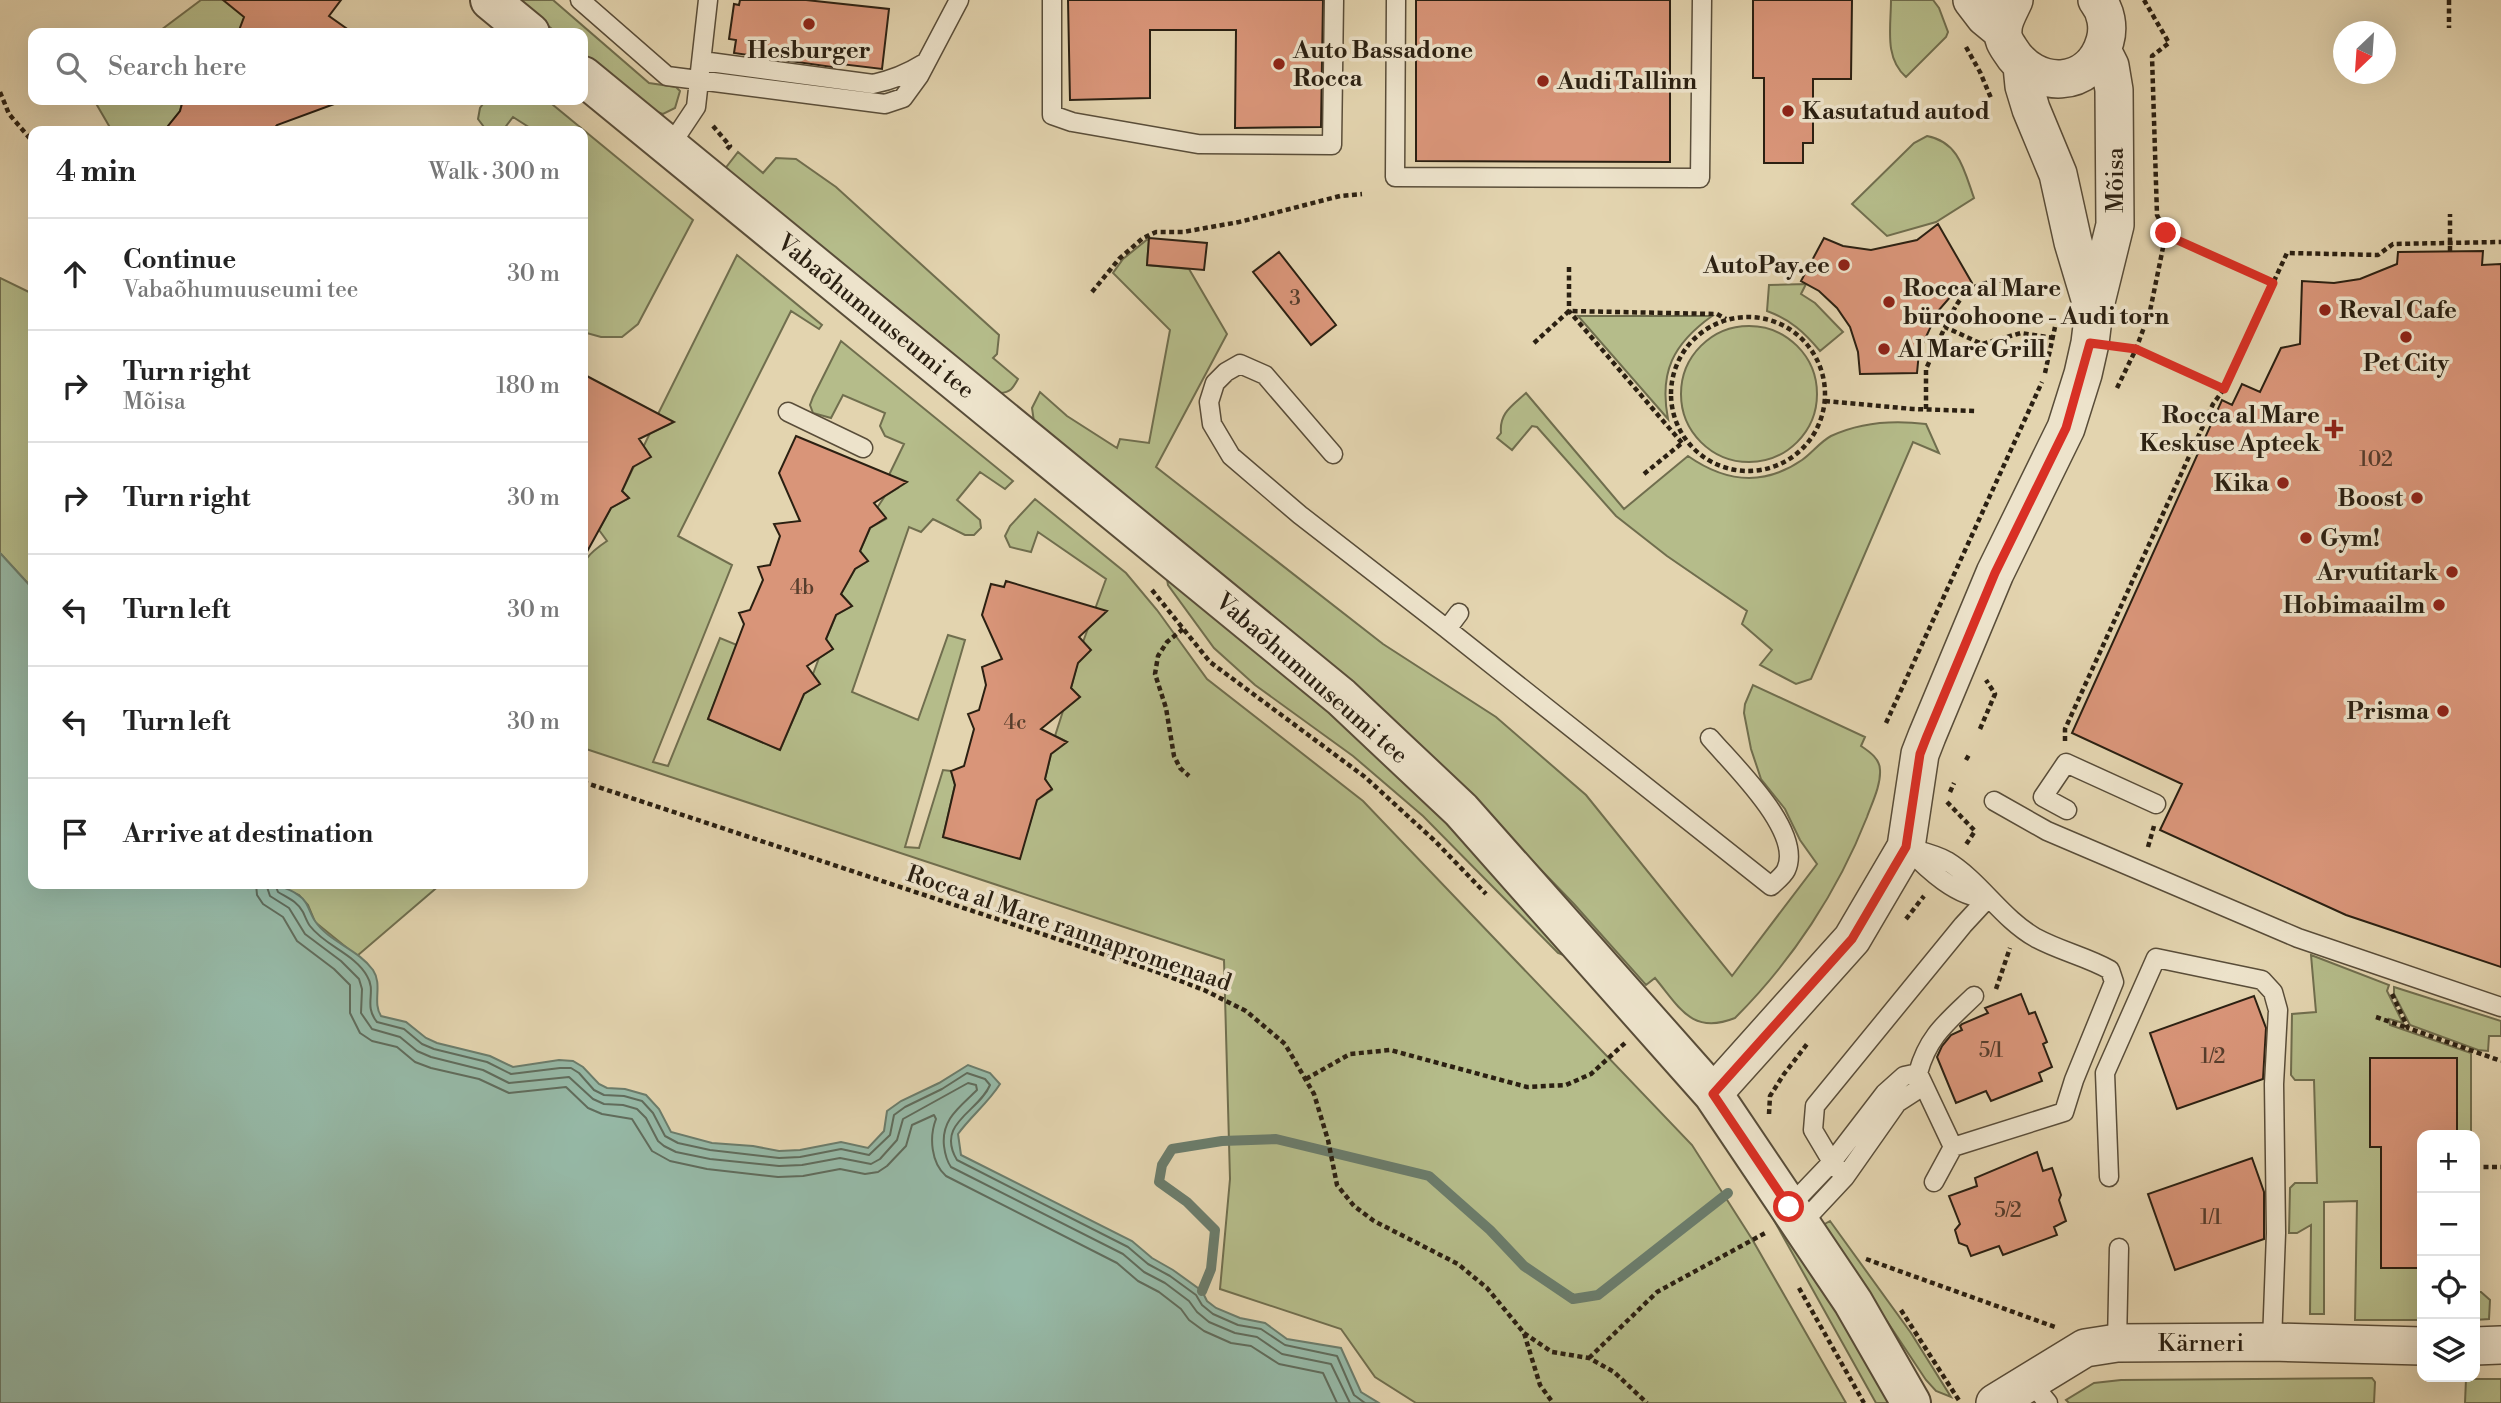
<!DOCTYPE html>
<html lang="en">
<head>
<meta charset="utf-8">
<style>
	body { margin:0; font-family:"Libre Bodoni",serif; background:#f2f2f2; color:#222 }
	.controls { position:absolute; right:21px; bottom:21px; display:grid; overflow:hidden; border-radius:14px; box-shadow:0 7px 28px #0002 }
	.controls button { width:63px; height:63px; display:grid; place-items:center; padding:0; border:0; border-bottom:2px solid #e0e0e0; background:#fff; color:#222; font:35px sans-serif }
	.compass { position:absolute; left:2333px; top:21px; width:63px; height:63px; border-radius:50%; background:#fff; box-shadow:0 7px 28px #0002; rotate:205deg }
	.stop { position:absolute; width:21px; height:21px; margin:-16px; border:5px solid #d93025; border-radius:50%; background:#fff }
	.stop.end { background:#d93025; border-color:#fff; box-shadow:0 2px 7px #0008 }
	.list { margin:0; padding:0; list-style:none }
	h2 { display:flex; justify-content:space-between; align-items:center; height:91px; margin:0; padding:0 28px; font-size:30px }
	h2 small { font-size:23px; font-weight:400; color:#767676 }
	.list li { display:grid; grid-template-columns:46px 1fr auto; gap:21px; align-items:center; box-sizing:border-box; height:112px; padding:0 28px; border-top:2px solid #e0e0e0 }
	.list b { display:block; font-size:26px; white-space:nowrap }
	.list p { margin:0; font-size:23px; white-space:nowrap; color:#767676 }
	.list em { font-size:23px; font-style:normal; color:#767676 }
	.icon { flex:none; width:38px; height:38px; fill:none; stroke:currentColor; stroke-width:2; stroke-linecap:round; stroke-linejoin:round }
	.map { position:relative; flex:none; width:2501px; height:1403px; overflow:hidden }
	.search { position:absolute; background:#fff; box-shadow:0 7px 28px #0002; left:28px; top:28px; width:560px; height:77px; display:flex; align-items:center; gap:18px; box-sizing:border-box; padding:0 24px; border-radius:14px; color:#767676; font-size:26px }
	.panel { position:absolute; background:#fff; box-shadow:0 7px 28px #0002; left:28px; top:126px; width:560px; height:763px; border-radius:14px }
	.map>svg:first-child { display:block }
	.green { fill:#b5bc8a; stroke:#706e4e; stroke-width:2 }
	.water { fill:#96b9a7; stroke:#6b7c6b; stroke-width:2 }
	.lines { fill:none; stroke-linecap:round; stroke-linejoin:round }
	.shore { stroke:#606c5c; stroke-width:2 }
	.stream { stroke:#6b7c6b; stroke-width:10 }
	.building { fill:#d99579; stroke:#2b2012; stroke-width:2 }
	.service-casing { stroke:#594d39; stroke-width:21 }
	.minor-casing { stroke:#594d39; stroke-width:40 }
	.tertiary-casing { stroke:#594d39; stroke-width:42 }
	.path { stroke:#2b2012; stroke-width:4.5; stroke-dasharray:5 3.5; stroke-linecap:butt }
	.service { stroke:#ede3cb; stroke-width:18 }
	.minor { stroke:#ede3cb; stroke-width:37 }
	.tertiary { stroke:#ede3cb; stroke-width:38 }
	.route { stroke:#d93025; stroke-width:9 }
	.poi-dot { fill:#8f2418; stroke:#ede3cb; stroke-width:2.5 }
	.labels { text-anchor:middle; stroke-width:7; stroke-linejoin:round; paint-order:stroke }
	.number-label { font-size:21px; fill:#563d2c }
	.poi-label { font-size:24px; font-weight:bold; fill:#2b2012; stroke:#ede3cb; text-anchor:start }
	.street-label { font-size:24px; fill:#2b2012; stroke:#ede3cb }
</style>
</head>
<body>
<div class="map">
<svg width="2501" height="1403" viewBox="0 0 2501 1403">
	<rect width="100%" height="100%" fill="#e3d4af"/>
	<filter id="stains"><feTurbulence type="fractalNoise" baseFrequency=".00286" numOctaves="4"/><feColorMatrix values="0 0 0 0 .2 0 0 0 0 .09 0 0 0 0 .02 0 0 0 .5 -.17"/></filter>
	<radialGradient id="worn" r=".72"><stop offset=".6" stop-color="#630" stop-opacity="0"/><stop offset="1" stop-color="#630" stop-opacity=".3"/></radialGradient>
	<path class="green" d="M201,0H239L246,18L238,33H157Z
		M516,0H553L649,83L676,87L680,91L675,108L663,114L651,110L583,54V33H557Z
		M1891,0H1933L1939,8L1948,32L1946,37L1906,77C1884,58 1891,27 1891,0Z
		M94,100H183L180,111L164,131H112Z
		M486,100H547L693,220L638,324L622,337H601L583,332V131H535L513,117L503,130L487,131L478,119L480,108Z
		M1927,136C1959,142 1964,170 1974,198L1936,222L1887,236L1852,204L1914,143Z
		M738,152L763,173L776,158L796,159L836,187L999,335L997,354L993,358L1018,379C1013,388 1011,392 1000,393L724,170Z
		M1149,238L1147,265L1189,269L1227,334L1156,467L1383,644L1496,717L1586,795L1732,976L1817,864L1800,840L1785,809L1761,779L1751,749L1744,713L1745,704L1753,685L1865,737L1861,746C1870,752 1880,759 1880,770C1881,785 1872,803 1867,817C1838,891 1792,961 1735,1018C1692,1035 1680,1008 1655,978L1646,985L1574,904L1460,786L1034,422L1032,408L1040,392L1067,416L1117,448L1120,439L1149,443L1170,330L1113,273L1123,259Z
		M737,255L822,325L819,329L791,311L678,536L732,565L653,762L668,766L720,638L737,645L708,719L780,750L804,694L820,684L813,674L819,658L833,649L826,639L836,615L852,606L841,594L855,569L868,561L860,551L870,528L886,519L877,508L885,496L898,488L889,475L904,444L885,436L880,426L885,413L843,395L831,418L813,413L810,405L813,397L841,341L1013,481L1005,489L980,472L957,500L980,520L981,528L974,535H965L933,519L921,532L909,527L852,692L918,720L948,635L965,640L905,847L919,848L943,770L951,771L955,785L943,837L1019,858L1037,800L1052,790L1045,779L1051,754L1067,742L1055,736L1063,711L1080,697L1071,688L1083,642L1106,579L1038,532L1031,552L1010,547L1005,536L1010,526L1035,499L1126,573L1157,610L1207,679L1363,801L1692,1145L1752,1239L1846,1403H1416L1375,1377L1341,1329L1220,1289L1230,1179L1224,960L583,748V585L585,583C576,563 592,551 607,541L599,530L611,508L629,498L622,491L650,433L668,425L658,414Z
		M0,278L33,294V589L0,553Z
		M1806,284L1801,294L1815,303L1843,332L1820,351C1804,332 1791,320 1767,311L1769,285Z
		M1712,316C1673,344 1659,372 1668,419L1578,316Z
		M1681 394a68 68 0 1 1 136 0a68 68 0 1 1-136 0Z
		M1526,393L1624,509L1688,456C1725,482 1763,487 1802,460C1812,453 1820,442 1831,436C1861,422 1894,420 1926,424L1939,453L1913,442L1811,679L1796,684L1760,665L1772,650L1742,624L1747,611L1667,556L1616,516L1537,427L1532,426L1512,450L1497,438L1501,433C1499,413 1512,406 1526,393Z
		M1167,579L1321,701L1426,798L1568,952L1563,955L1558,953L1423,816L1353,756L1255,685L1214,648L1168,585Z
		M273,884H441L357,956L315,922L308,905L299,895Z
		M2311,955L2389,985L2387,991L2403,1023L2389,1019L2390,1025L2471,1053V1135H2457V1058H2370V1147H2403L2382,1268H2422V1320H2355L2357,1201L2324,1202V1314H2310L2311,1225L2297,1233H2289L2290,1188L2295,1183H2317L2314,1080H2295L2291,1075L2292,1014L2316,1012Z
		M2394,987L2501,1021V1036H2489L2488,1051L2478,1050L2410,1025L2394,994Z
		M1766,1206L1832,1300L1889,1403H1876Z
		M1830,1221L1911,1333L1951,1397L1936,1391L1926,1380L1823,1225Z
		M2475,1292H2481L2490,1300L2489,1319L2475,1320Z
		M2372,1378L2375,1382L2374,1403H2069L2066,1400L2094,1383L2121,1380Z
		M2466,1379H2501V1403H2465Z"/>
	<path class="water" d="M0,553L33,589V884H273C281,887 291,889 298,895C308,901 309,912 315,921C329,942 358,949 373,970C383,985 372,1002 381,1016L406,1022L426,1038L437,1043L490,1056L513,1067L559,1060L573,1061L583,1067L599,1084L607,1088L625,1089L646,1095L659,1109L671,1132L712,1143L753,1146L779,1151L800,1150L841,1142L868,1148L884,1131L887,1111L901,1101L939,1083L968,1065L990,1073L1000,1084C988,1103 971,1116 958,1134L961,1155L1132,1241L1152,1258L1173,1270L1202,1291L1207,1301L1216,1308L1240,1318L1265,1323L1287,1339L1341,1348L1361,1392L1379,1403H0Z"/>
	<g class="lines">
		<path class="shore" d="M256,884L257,895L263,904L283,917L297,941L334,969L350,985V1013L360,1033L372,1041L397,1047L415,1062L431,1068L479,1079L509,1093L566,1087L588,1108L602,1114L632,1119L652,1151L670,1161L707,1169L778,1177L803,1176L840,1169L865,1174L878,1172L887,1166L906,1146L912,1125L934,1115L936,1119C929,1137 931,1163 946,1176L1117,1263L1138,1281L1159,1292L1181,1309L1189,1320L1204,1331L1231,1343L1251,1346L1279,1364L1323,1373L1337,1403
			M266,884L270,896L289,908L305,934L341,961L359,979L362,989L361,1013L372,1029L400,1037L417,1051L431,1057L483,1070L509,1083L569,1077L593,1099L604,1104L623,1105L637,1109L646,1118L658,1141L664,1146L676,1152L710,1159L779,1166L802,1165L840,1158L871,1164L880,1159L897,1140L903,1119L968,1083L976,1085L977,1090C960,1107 941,1119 944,1146C945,1154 946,1160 951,1167L1123,1254L1144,1272L1165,1283L1189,1301L1197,1312L1209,1322L1235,1333L1257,1337L1282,1354L1331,1364L1350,1403
			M275,884L278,892C288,898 297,901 303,912C305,916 307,922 310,926C325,946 355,954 367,976C377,992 363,1005 377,1022L404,1029L422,1044L434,1049L487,1062L511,1074L560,1068H571L579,1073L594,1090L604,1095L624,1096L642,1101L653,1113L665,1136L678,1143L710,1150L779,1158L800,1157L841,1149L869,1155L890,1135L894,1115L905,1107L942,1089L967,1073L985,1079L990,1085C979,1112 935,1123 957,1160L1128,1247L1148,1264L1170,1276L1196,1295L1202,1305L1213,1314L1238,1325L1261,1329L1285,1345L1337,1356L1354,1395L1365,1403"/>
		<path class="stream" d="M1202,1291L1211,1269L1215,1230L1187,1202L1159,1182L1162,1165L1172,1149L1222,1141L1276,1139L1429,1176L1490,1230L1524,1266L1573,1299L1598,1295L1728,1193"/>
	</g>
	<path class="building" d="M223,0H341L329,16L353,33H238L244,17Z
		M740,0H806L889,9L882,69L833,63L832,67L734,53L736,40L729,39L734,4L739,5Z
		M1068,0H1323L1321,127L1235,128L1236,30H1150V98L1070,100Z
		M1416,0H1670V162L1416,161Z
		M1753,0H1852L1851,79H1813V143H1803V163H1764V78H1753Z
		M183,100H337V103L277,125L272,131H164L180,111Z
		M1938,224L1972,283L1951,296L1938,311L1919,352L1917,373L1860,374L1858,352L1850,327L1837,308L1819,291L1801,281L1824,238L1843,246L1871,250L1917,240Z
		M1149,238L1207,243L1204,270L1147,265Z
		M2483,251L2482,265L2501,264V967L2346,915L2160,830L2182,784L2072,733L2222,400L2232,405L2242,384L2260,392L2281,348L2300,344L2302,281L2334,283L2360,279L2397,264L2398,252Z
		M1279,252L1336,325L1311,345L1253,272Z
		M583,374L674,422L639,439L651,457L633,467L622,491L629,498L611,508L583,559Z
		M796,436L907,482L874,503L886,518L870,528L860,551L868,561L855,569L841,594L852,606L836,615L826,639L833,649L807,666L820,684L804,694L780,750L708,719L744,624L739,613L750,610L763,580L758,567L770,565L780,536L774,524L800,521L779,473Z
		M1006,581L1107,611L1079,637L1091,650L1078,663L1071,688L1080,697L1041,729L1067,742L1051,754L1045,779L1052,789L1037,800L1020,859L943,837L955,785L951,771L964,766L974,729L968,714L979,710L986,685L982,667L1002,659L982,615L991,584L1004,587Z
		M2021,994L2029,1014L2035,1012L2047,1042L2043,1044L2052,1067L2039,1073L2042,1081L1991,1101L1986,1091L1956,1103L1937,1057L1942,1046L1951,1035L1962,1030L1960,1026L1962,1024L1988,1013L1985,1008Z
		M2254,996L2266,1028L2263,1079L2177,1109L2150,1033Z
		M2370,1058H2457V1135H2422V1268H2381V1147H2370Z
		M2037,1152L2043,1171L2052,1168L2061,1195L2059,1200L2066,1221L2054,1227L2057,1235L2003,1255L1999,1246L1971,1256L1967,1246L1959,1243L1955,1230L1960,1224L1949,1196L1977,1186L1975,1178Z
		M2252,1158L2264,1192V1239L2175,1270L2148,1194Z"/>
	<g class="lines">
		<g class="service-casing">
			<path id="service" d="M580,0L667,76L885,104L903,98L919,76L959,0
				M1052,0V115L1072,122L1198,144L1332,145L1334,0
				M1396,0L1395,177L1700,178L1702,0
				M702,61L873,84C892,80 907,74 923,64
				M670,146L696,107L708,0
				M788,412L863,448
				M1333,454L1265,375L1240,364L1226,372L1215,383L1209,402L1212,424L1231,456L1300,515L1447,629L1459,613
				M1447,629L1771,886C1775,882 1783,876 1786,870C1804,832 1734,766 1710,738
				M1994,801L2047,831L2298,938L2501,1007
				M2067,810L2043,797L2066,763L2156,804
				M1906,847C1919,851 1935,854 1947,861C1981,882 2001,918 2036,938C2060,951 2087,957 2110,970L2114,982L2074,1080L2064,1112L1953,1147L1934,1182
				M1907,848C1926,868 1958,899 1988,898
				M1953,1147L1918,1073C1928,1036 1947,1022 1974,996
				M1845,1177L1832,1162L1813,1130L1815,1106L1963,925L1988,898
				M2109,1177L2105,1073L2156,958L2262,980L2273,992L2278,1010L2274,1084L2276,1233L2272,1342
				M1789,1207L1832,1162L1885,1093L1904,1076L1918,1073
				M1801,1224L1845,1177L1897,1103L1917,1090
				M2117,1343L2119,1248
				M2030,1381L2048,1403"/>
		</g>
		<g class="minor-casing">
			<path id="minor" d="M1972,0L1985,17L2002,31
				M2014,0C2010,9 2003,20 2003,30C2002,38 2006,44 2010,50C2034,90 2091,90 2105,41C2109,27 2106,11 2097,0
				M2022,66L2024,86L2031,109L2058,174L2073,242L2093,309
				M1713,1094L1852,939L1906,847L1920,754L1927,736L1995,573L2066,428L2083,374L2090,343L2094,310L2115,225L2114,90L2110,66L2102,50
				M2475,1346L2501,1345
				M1995,1403L2085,1348L2117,1343L2272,1342L2422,1346"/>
		</g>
		<g class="tertiary-casing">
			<path id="tertiary" d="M490,0L530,33
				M583,76L1341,697L1461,810L1713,1094L1853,1302L1911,1403"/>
		</g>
		<path class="path" d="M2144,0L2169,43L2152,56L2157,215L2166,233L2175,239L2273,283
			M2449,0V28
			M1966,47L1980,72L1991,98
			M0,92L9,114L33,142
			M713,126L730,146L725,151
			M2450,251V214
			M1569,267V311L1682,443
			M1092,292L1119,259L1143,238L1156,232H1183L1239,222L1340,196L1362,194
			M1671 394a77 77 0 1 1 154 0a77 77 0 1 1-154 0Z
			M1945,327C1964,288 1968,284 2012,279
			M1534,343L1569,311L1717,314L1726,319
			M2122,347L2136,349L2224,389L2287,253L2378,255L2393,244L2501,242
			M2045,373L2055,327
			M2117,388L2136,349L2150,311L2166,233
			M1825,401L1913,409L1975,411
			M1926,409V369L1945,327L1982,344L2021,333L2054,338
			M1644,474L1682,443
			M1152,590L1210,662L1365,777L1435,841L1486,894
			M1183,629L1167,642L1158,656L1155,674L1166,708L1174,756L1180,768L1189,776
			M1886,723L2042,382
			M1980,729L1995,694L1986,680
			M2065,741V729L2213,404L2224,389
			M1966,760L1970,753
			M583,782L1157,972L1204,990L1246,1011L1285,1044L1314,1094L1328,1140L1337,1185L1354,1206L1374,1221L1458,1264L1487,1288L1524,1333L1540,1385L1553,1403
			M1950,792L1954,783
			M1947,802L1975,831L1965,846
			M2148,847L2154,826
			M1906,919L1924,896
			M1996,989L2010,948
			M2392,994L2408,1028L2501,1061
			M2376,1017L2408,1028
			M1306,1079L1350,1054L1390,1050L1527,1087L1566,1085L1591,1074L1625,1043
			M1769,1114L1770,1096L1784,1074L1807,1044
			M2475,1167H2501
			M1866,1259L2055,1327
			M1799,1288L1864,1403
			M1901,1310L1960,1402
			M1524,1333L1552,1352L1589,1358L1614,1372L1647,1403
			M1589,1358L1657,1292L1767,1232"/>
		<use href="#service" class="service"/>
		<use href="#minor" class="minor"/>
		<use href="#tertiary" class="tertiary"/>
	</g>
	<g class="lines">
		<path class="route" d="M1789,1207L1713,1094L1852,939L1906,847L1920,754L1927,736L1995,573L2066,428L2090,343L2136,349L2224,389L2273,283L2175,239L2166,233"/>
	</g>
	<g class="poi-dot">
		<circle cx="809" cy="24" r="7"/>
		<circle cx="1279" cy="64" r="7"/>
		<circle cx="1543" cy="81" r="7"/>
		<circle cx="1788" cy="111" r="7"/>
		<circle cx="1844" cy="265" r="7"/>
		<circle cx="1889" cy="302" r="7"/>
		<circle cx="2325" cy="310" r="7"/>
		<circle cx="2406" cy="337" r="7"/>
		<circle cx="1884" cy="349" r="7"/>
		<path d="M2330.5 418.5h7v7h7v7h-7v7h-7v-7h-7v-7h7z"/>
		<circle cx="2283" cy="483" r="7"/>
		<circle cx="2417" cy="498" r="7"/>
		<circle cx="2306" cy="538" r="7"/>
		<circle cx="2452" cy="572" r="7"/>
		<circle cx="2439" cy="605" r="7"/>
		<circle cx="2443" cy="711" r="7"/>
	</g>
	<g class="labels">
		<g class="number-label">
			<text x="1295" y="305">3</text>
			<text x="2376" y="466">102</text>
			<text x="802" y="594">4b</text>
			<text x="1015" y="729">4c</text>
			<text x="1991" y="1057">5/1</text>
			<text x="2213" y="1063">1/2</text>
			<text x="2008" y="1217">5/2</text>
			<text x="2211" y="1224">1/1</text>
		</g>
		<g class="poi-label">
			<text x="809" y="58" text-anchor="middle">Hesburger</text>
			<text x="1293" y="58">Auto Bassadone<tspan x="1293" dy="28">Rocca</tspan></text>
			<text x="1557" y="89">Audi Tallinn</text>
			<text x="1802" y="119">Kasutatud autod</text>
			<text x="1830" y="273" text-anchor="end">AutoPay.ee</text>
			<text x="1903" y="296">Rocca al Mare<tspan x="1903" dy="28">büroohoone - Audi torn</tspan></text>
			<text x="2339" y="318">Reval Cafe</text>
			<text x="1898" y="357">Al Mare Grill</text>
			<text x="2406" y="371" text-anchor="middle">Pet City</text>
			<text x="2320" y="423" text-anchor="end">Rocca al Mare<tspan x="2320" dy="28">Keskuse Apteek</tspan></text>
			<text x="2269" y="491" text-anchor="end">Kika</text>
			<text x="2403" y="506" text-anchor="end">Boost</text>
			<text x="2320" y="546">Gym!</text>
			<text x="2438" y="580" text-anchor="end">Arvutitark</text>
			<text x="2425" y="613" text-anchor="end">Hobimaailm</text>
			<text x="2429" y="719" text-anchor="end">Prisma</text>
		</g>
		<g class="street-label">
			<text transform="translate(2115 180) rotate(-90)" y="8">Mõisa</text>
			<text transform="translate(876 316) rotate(39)" y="8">Vabaõhumuuseumi tee</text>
			<text transform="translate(1312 678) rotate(41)" y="8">Vabaõhumuuseumi tee</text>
			<text transform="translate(1069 928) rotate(19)" y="8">Rocca al Mare rannapromenaad</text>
			<text x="2201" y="1351">Kärneri</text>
		</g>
	</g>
	<rect width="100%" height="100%" filter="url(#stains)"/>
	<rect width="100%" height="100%" fill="url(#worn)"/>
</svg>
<div class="controls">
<button>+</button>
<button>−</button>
<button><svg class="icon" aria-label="locate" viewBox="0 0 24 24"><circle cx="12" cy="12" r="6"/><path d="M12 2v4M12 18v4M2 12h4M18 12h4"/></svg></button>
<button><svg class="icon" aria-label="layers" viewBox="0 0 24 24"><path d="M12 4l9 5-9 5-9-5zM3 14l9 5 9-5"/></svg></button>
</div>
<svg class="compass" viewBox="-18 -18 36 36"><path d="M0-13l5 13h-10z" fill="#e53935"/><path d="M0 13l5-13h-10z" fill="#767676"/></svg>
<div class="stop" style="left:1789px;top:1207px"></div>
<div class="stop end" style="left:2166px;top:233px"></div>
<div class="search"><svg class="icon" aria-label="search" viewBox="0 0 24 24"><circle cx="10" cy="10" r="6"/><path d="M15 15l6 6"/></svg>Search here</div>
<section class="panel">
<h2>4 min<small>Walk · 300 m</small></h2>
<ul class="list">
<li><svg class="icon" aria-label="ahead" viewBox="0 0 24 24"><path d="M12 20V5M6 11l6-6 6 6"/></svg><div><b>Continue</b><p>Vabaõhumuuseumi tee</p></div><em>30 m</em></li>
<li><svg class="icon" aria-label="right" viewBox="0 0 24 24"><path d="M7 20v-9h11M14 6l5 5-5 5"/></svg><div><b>Turn right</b><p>Mõisa</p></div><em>180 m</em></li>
<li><svg class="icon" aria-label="right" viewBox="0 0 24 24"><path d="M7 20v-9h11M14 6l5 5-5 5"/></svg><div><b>Turn right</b></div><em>30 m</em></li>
<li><svg class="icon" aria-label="left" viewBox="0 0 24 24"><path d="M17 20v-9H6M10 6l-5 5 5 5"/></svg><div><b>Turn left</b></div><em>30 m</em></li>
<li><svg class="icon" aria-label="left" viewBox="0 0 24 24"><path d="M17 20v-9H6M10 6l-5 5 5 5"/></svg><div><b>Turn left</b></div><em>30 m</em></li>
<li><svg class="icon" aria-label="arrive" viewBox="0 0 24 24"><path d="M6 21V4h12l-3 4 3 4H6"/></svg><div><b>Arrive at destination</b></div></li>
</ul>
</section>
</div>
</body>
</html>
